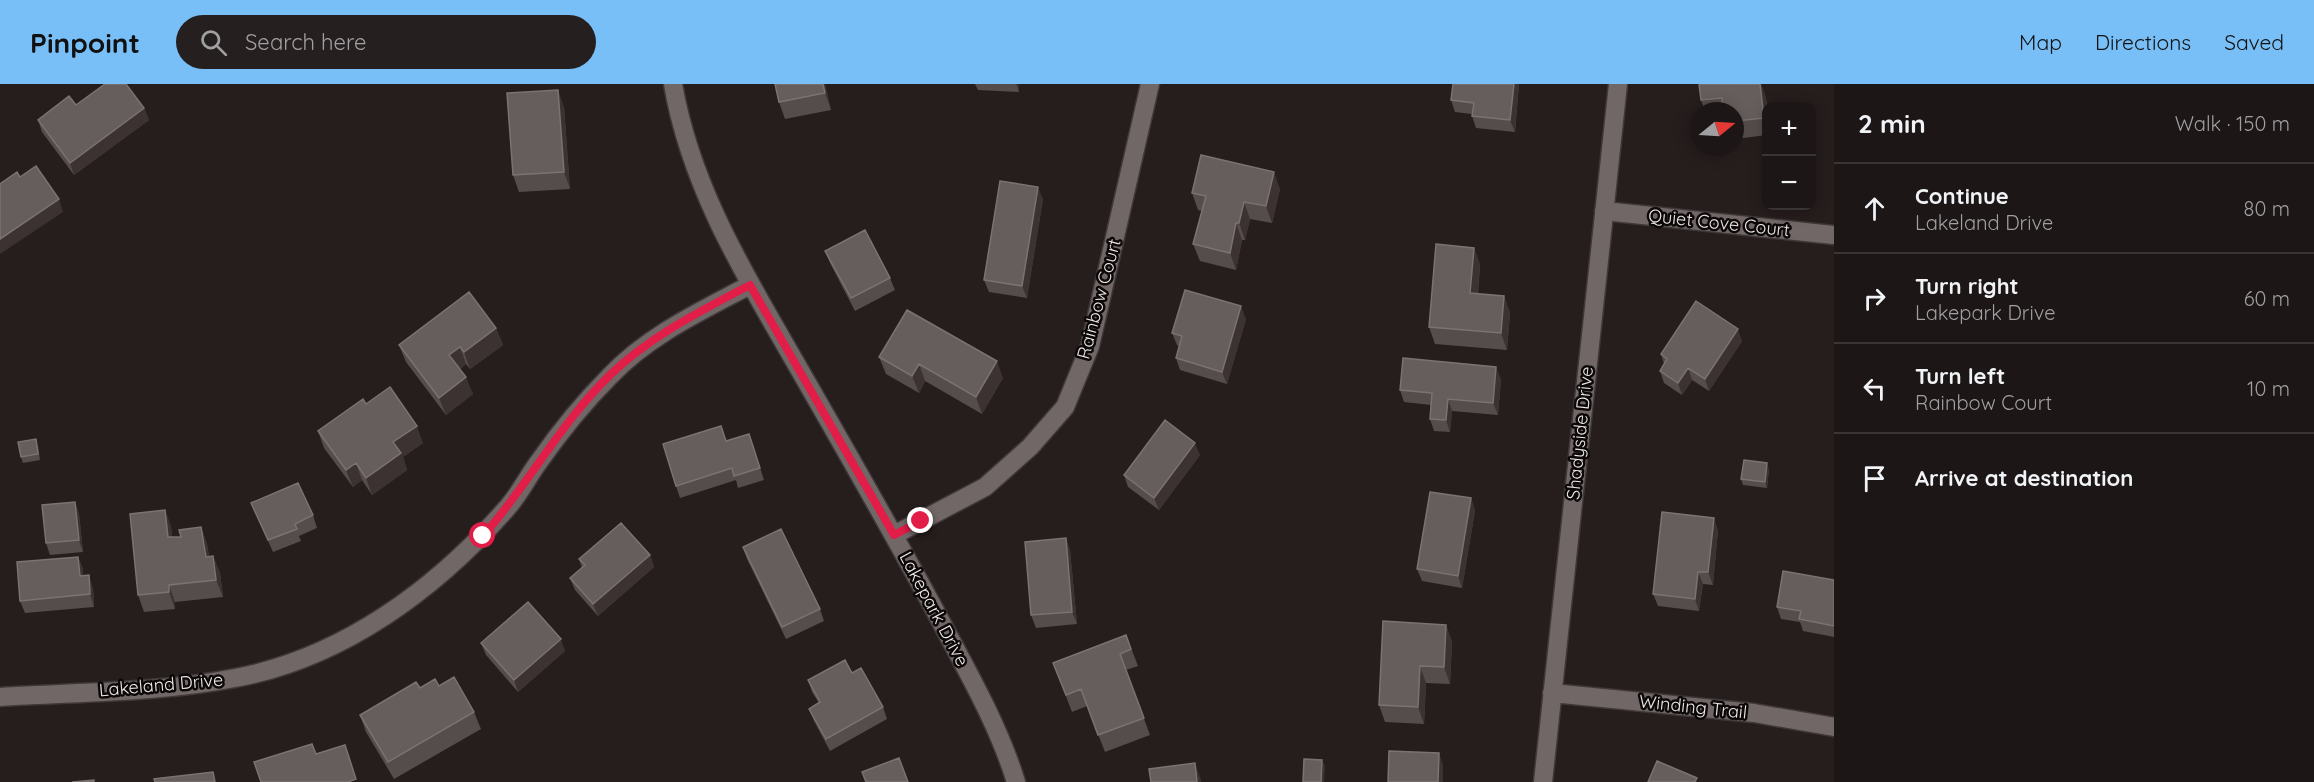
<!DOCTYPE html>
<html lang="en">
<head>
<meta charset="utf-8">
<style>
	body { margin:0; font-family:Quicksand,sans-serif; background:#251f1f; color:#f1f3f6 }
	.controls { position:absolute; right:18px; top:18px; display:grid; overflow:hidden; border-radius:12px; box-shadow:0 3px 15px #0003 }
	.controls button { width:54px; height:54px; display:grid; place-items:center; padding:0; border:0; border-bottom:2px solid #3a3535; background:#1c1616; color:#f1f3f6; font:30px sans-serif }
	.compass { position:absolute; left:1690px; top:18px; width:54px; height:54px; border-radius:50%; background:#1c1616; box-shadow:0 3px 15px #0003; rotate:72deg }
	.stop { position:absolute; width:18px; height:18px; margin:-14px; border:4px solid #e11d48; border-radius:50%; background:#fff }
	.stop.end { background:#e11d48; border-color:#fff; box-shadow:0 2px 6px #0008 }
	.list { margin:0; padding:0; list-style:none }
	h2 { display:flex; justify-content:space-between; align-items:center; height:78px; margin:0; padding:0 24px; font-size:26px }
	h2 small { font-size:20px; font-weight:400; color:#a09fa1 }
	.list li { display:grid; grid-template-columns:39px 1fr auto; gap:18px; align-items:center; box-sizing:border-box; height:90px; padding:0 24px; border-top:2px solid #3a3535 }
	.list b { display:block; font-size:22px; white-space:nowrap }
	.list p { margin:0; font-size:20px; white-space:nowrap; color:#a09fa1 }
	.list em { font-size:20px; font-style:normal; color:#a09fa1 }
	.icon { flex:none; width:33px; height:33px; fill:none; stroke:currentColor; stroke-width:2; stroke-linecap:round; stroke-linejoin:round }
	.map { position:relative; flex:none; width:1834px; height:698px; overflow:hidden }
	header { display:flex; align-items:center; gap:36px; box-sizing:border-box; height:84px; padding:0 30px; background:#78bff7; color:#111 }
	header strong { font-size:28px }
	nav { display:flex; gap:33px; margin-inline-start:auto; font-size:21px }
	.search { width:420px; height:54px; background:#251f1f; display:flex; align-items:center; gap:15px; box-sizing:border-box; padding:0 21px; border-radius:33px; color:#a09fa1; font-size:22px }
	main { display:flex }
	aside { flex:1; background:#1c1616 }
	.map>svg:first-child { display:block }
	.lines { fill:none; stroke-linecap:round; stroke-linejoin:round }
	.street-casing { stroke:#3f3838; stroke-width:21 }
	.street { stroke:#726767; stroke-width:18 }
	.wall { fill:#554c4c }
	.shaded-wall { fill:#3c3232 }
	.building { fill:#665d5d; stroke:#7b7272; stroke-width:1.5 }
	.route { stroke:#e11d48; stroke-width:8 }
	.labels { text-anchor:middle; stroke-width:5; stroke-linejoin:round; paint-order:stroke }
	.street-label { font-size:18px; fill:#eee8e8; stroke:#0c0808 }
</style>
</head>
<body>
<header>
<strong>Pinpoint</strong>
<div class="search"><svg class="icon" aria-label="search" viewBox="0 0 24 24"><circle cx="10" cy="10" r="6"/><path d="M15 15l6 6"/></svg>Search here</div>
<nav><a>Map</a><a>Directions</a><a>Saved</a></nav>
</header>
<main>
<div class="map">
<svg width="1834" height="698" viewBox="0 0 1834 698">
	<rect width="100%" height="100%" fill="#261d1d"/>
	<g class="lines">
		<g class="street-casing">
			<path id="street" d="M673,0C689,94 736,176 783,257C836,349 889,441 939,534C967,587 998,640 1016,698
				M1604,127L1834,151
				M894,451L985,403L1030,363L1065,323L1090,262L1150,0
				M1552,609L1754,629L1834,643
				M0,613C78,608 158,609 235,594C343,574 436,505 507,424C519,411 527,394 538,379C559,349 584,318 610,292C649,251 701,227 750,201
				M1543,698L1618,0"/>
		</g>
		<use href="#street" class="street"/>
	</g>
	<path class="wall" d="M775,0H825L831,26L785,35L779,18Z
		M975,0H1019V8L978,6Z
		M1453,0H1519L1515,48L1476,44L1472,32V30L1455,28L1451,16Z
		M1699,0H1761L1766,14L1767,22V51L1735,55V27H1705L1701,16Z
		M564,23L570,105L519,108L513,91Z
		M144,24L149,36L74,91L42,48L38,36Z
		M1280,105L1272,139L1250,135L1245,156H1242L1236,186L1200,177L1193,160L1202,127L1198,126L1192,109Z
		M1043,115L1027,214L989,208L984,196Z
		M1474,164L1480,181L1478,210L1504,212L1510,229L1507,266L1435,260L1429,243Z
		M825,167L890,194L895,206L855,227L830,179Z
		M1246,235L1227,300L1180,286L1176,274L1179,262L1177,261L1172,249Z
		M496,244L503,261L470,285L466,280L460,285L473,310L446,331L406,278L399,261Z
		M1742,257L1709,307L1692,296L1682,311L1664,299L1660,287L1664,280L1661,270Z
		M879,273L1003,294L982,330L925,297L919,309L886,290Z
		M1501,295L1498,331L1452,327L1450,348L1434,347L1430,335L1431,321L1404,318L1400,306Z
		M366,320L423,359L403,373L407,386L372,411L362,396L353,403L324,364L318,347Z
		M726,357L753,362L764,396L738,404L736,396L680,414L676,402Z
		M38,361L40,376L23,379L21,373Z
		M1200,371L1159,426L1128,403L1124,391Z
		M1769,385L1767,404L1743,401L1741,395Z
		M1471,414L1475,427L1462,504L1422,497L1417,485Z
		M75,418L79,430L83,468L50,471L46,459Z
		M251,419L313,431L317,444L299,452L301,457L273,468Z
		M165,426L171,443L172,453H181L201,443L207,460L209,472H213L220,489L223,513L175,518V525L144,528L138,511Z
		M1718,446L1713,501L1703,500L1699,527L1658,522L1653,510Z
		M743,463L820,525L824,537L786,555L747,475Z
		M1070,466L1077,540L1036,544L1031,531Z
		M650,471L654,483L598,532L575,506L570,494L582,484L579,475Z
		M78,473L83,485V492L93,504L94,523L25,529L20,517Z
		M1834,496V553L1803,547L1800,538L1781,535L1777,523Z
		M1446,541L1452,558L1450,600L1426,599L1424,640L1385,638L1379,621Z
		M1126,551L1138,582L1126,586L1150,651L1105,668L1087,622L1072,628L1053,579Z
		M481,559L565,567L518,608L486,571Z
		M852,589L883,623L887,635L830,667L814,637L809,625L819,619L812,608L808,596Z
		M439,602L474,628L481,645L394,695L366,648L360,631L420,604Z"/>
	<path class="shaded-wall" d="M823,0H825L831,26L825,9Z
		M1016,0H1019V8Z
		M1514,0H1519L1515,48L1510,36Z
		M1760,0H1761L1766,14L1767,22V41L1764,34Z
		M558,6L564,23L570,105L564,88Z
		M144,24L149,36L74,91L70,79Z
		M1274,88L1280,105L1272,139L1266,122Z
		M1038,103L1043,115L1027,214L1022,202Z
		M59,115L63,128L0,170V155Z
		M1244,118L1250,135L1245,156L1239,139Z
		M1236,139L1242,156L1236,186L1230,169Z
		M1474,164L1480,181L1476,226L1470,209Z
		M1504,212L1510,229L1507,266L1501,249Z
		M1241,222L1246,235L1227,300L1222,288Z
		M496,244L503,261L470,285L464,268Z
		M1738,245L1742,257L1709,307L1705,295Z
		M460,263L466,280L455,288L449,271Z
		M997,277L1003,294L982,330L976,313Z
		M919,280L925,297L919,309L912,292Z
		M1496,283L1501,295L1498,331L1493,319Z
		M1688,284L1692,296L1682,311L1678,299Z
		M466,293L473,310L446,331L439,314Z
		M1448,315L1452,327L1450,348L1446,336Z
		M417,342L423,359L403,373L407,386L372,411L366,394L393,358Z
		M1195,359L1200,371L1159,426L1154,414Z
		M356,379L362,396L353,403L346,386Z
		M1767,379L1769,385L1767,404L1765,398Z
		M1471,414L1475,427L1462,504L1458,492Z
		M75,418L79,430L83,468L79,456Z
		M165,426L171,443L174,470L168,453Z
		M1714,434L1718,446L1713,501L1708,488Z
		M201,443L207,460L212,490L206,473Z
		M1066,454L1070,466L1077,540L1072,528Z
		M650,471L654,483L598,532L593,520Z
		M213,472L220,489L223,513L216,496Z
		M78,473L83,485L84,504L80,492Z
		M1698,488L1703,500L1699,527L1695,515Z
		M89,491L93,504L94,523L90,510Z
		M169,501L175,518V525L169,508Z
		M1446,541L1452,558L1450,600L1444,583Z
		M561,555L565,567L518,608L514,596Z
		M1420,582L1426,599L1424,640L1418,623Z
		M1439,669L1443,681V698H1438Z
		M1322,676L1325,682L1324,698H1321Z
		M1195,679L1201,696V698H1197Z"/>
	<path class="building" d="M105,0H126L144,24L70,79L38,36L69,12L76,21Z
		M775,0H823L825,9L779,18Z
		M1453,0H1514L1510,36L1472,32L1474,19L1451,16Z
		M1699,0H1760L1764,34L1735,37V27H1723L1722,14L1701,16Z
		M558,6L564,88L513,91L507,9Z
		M1201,71L1274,88L1266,122L1244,118L1239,139H1236L1230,169L1193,160L1206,112L1192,109Z
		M36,82L59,115L0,155V100L17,88L20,93Z
		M1000,97L1038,103L1022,202L984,196Z
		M865,146L890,194L851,214L825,167Z
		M1436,160L1474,164L1470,209L1504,212L1501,249L1429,243Z
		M1185,206L1241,222L1222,288L1176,274L1182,252L1172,249Z
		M469,208L496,244L464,268L460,263L449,271L466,293L439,314L399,261Z
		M1696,217L1738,245L1705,295L1688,284L1678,299L1660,287L1667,275L1661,270Z
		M907,226L997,277L976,313L919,280L912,292L879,273Z
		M1403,274L1496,283L1493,319L1448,315L1446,336L1430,335L1432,309L1400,306Z
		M390,303L417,342L393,358L401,369L366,394L356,379L346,386L318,347L363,315L366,320Z
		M1165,336L1195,359L1154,414L1124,391Z
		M721,342L726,357L749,350L760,384L734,392L732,384L676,402L663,360Z
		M36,355L38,370L21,373L18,358Z
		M1744,376L1767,379L1765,398L1741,395Z
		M298,399L313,431L295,440L297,445L268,456L251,419Z
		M1430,408L1471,414L1458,492L1417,485Z
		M75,418L79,456L46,459L42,421Z
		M165,426L168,453H181L179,446L201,443L206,473L213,472L216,496L169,501V508L138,511L130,430Z
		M1662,428L1714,434L1708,488H1698L1695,515L1653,510Z
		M621,439L650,471L593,520L570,494L585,481L579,475Z
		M781,445L820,525L782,543L743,463Z
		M1066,454L1072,528L1031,531L1025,458Z
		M78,473L80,492L89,491L90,510L20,517L17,478Z
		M1783,487L1834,496V542L1799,535L1801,527L1777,523Z
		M528,518L561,555L514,596L481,559Z
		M1383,537L1446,541L1444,583L1420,582L1418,623L1379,621Z
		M1126,551L1131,565L1120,570L1144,634L1098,651L1081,605L1066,611L1053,579Z
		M845,576L852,589L861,584L883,623L826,655L809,625L820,618L808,596Z
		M454,593L474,628L388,678L360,631L416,598L420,604L435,595L439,602Z
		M312,660L316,670L345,661L356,695L348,698H261L254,678Z
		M1389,667L1439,669L1438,698H1388Z
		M899,674L908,698H866L862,688Z
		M1304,675L1322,676L1321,698H1303Z
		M1657,677L1697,694L1695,698H1648Z
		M1195,679L1197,698H1151L1149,685Z
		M213,688L215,698H155L154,695Z
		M94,696V698H72Z"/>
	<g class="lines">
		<path class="route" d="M483,452C528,401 561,338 611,290C652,251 701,227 750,201L894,451L921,437"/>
	</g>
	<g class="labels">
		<g class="street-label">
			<text transform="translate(1719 139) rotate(6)" y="6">Quiet Cove Court</text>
			<text transform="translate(1099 215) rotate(-75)" y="6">Rainbow Court</text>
			<text transform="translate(1580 349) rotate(-84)" y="6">Shadyside Drive</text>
			<text transform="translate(934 525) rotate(62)" y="6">Lakepark Drive</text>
			<text transform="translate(161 601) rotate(-5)" y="6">Lakeland Drive</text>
			<text transform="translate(1693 623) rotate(6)" y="6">Winding Trail</text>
		</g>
	</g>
</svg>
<div class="controls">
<button>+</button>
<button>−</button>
</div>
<svg class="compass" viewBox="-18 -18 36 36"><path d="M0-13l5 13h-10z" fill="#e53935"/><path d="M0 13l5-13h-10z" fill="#a09fa1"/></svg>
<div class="stop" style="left:483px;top:452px"></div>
<div class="stop end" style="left:921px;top:437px"></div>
</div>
<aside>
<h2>2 min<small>Walk · 150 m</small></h2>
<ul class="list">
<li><svg class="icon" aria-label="ahead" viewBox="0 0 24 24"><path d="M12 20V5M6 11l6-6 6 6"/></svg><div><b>Continue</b><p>Lakeland Drive</p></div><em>80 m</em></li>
<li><svg class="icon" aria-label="right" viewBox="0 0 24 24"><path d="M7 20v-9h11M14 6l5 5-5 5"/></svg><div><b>Turn right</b><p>Lakepark Drive</p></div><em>60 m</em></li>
<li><svg class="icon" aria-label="left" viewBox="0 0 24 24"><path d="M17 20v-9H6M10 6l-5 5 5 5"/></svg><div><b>Turn left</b><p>Rainbow Court</p></div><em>10 m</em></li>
<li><svg class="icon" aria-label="arrive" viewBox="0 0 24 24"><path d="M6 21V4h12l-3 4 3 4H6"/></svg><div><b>Arrive at destination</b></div></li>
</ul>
</aside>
</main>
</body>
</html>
